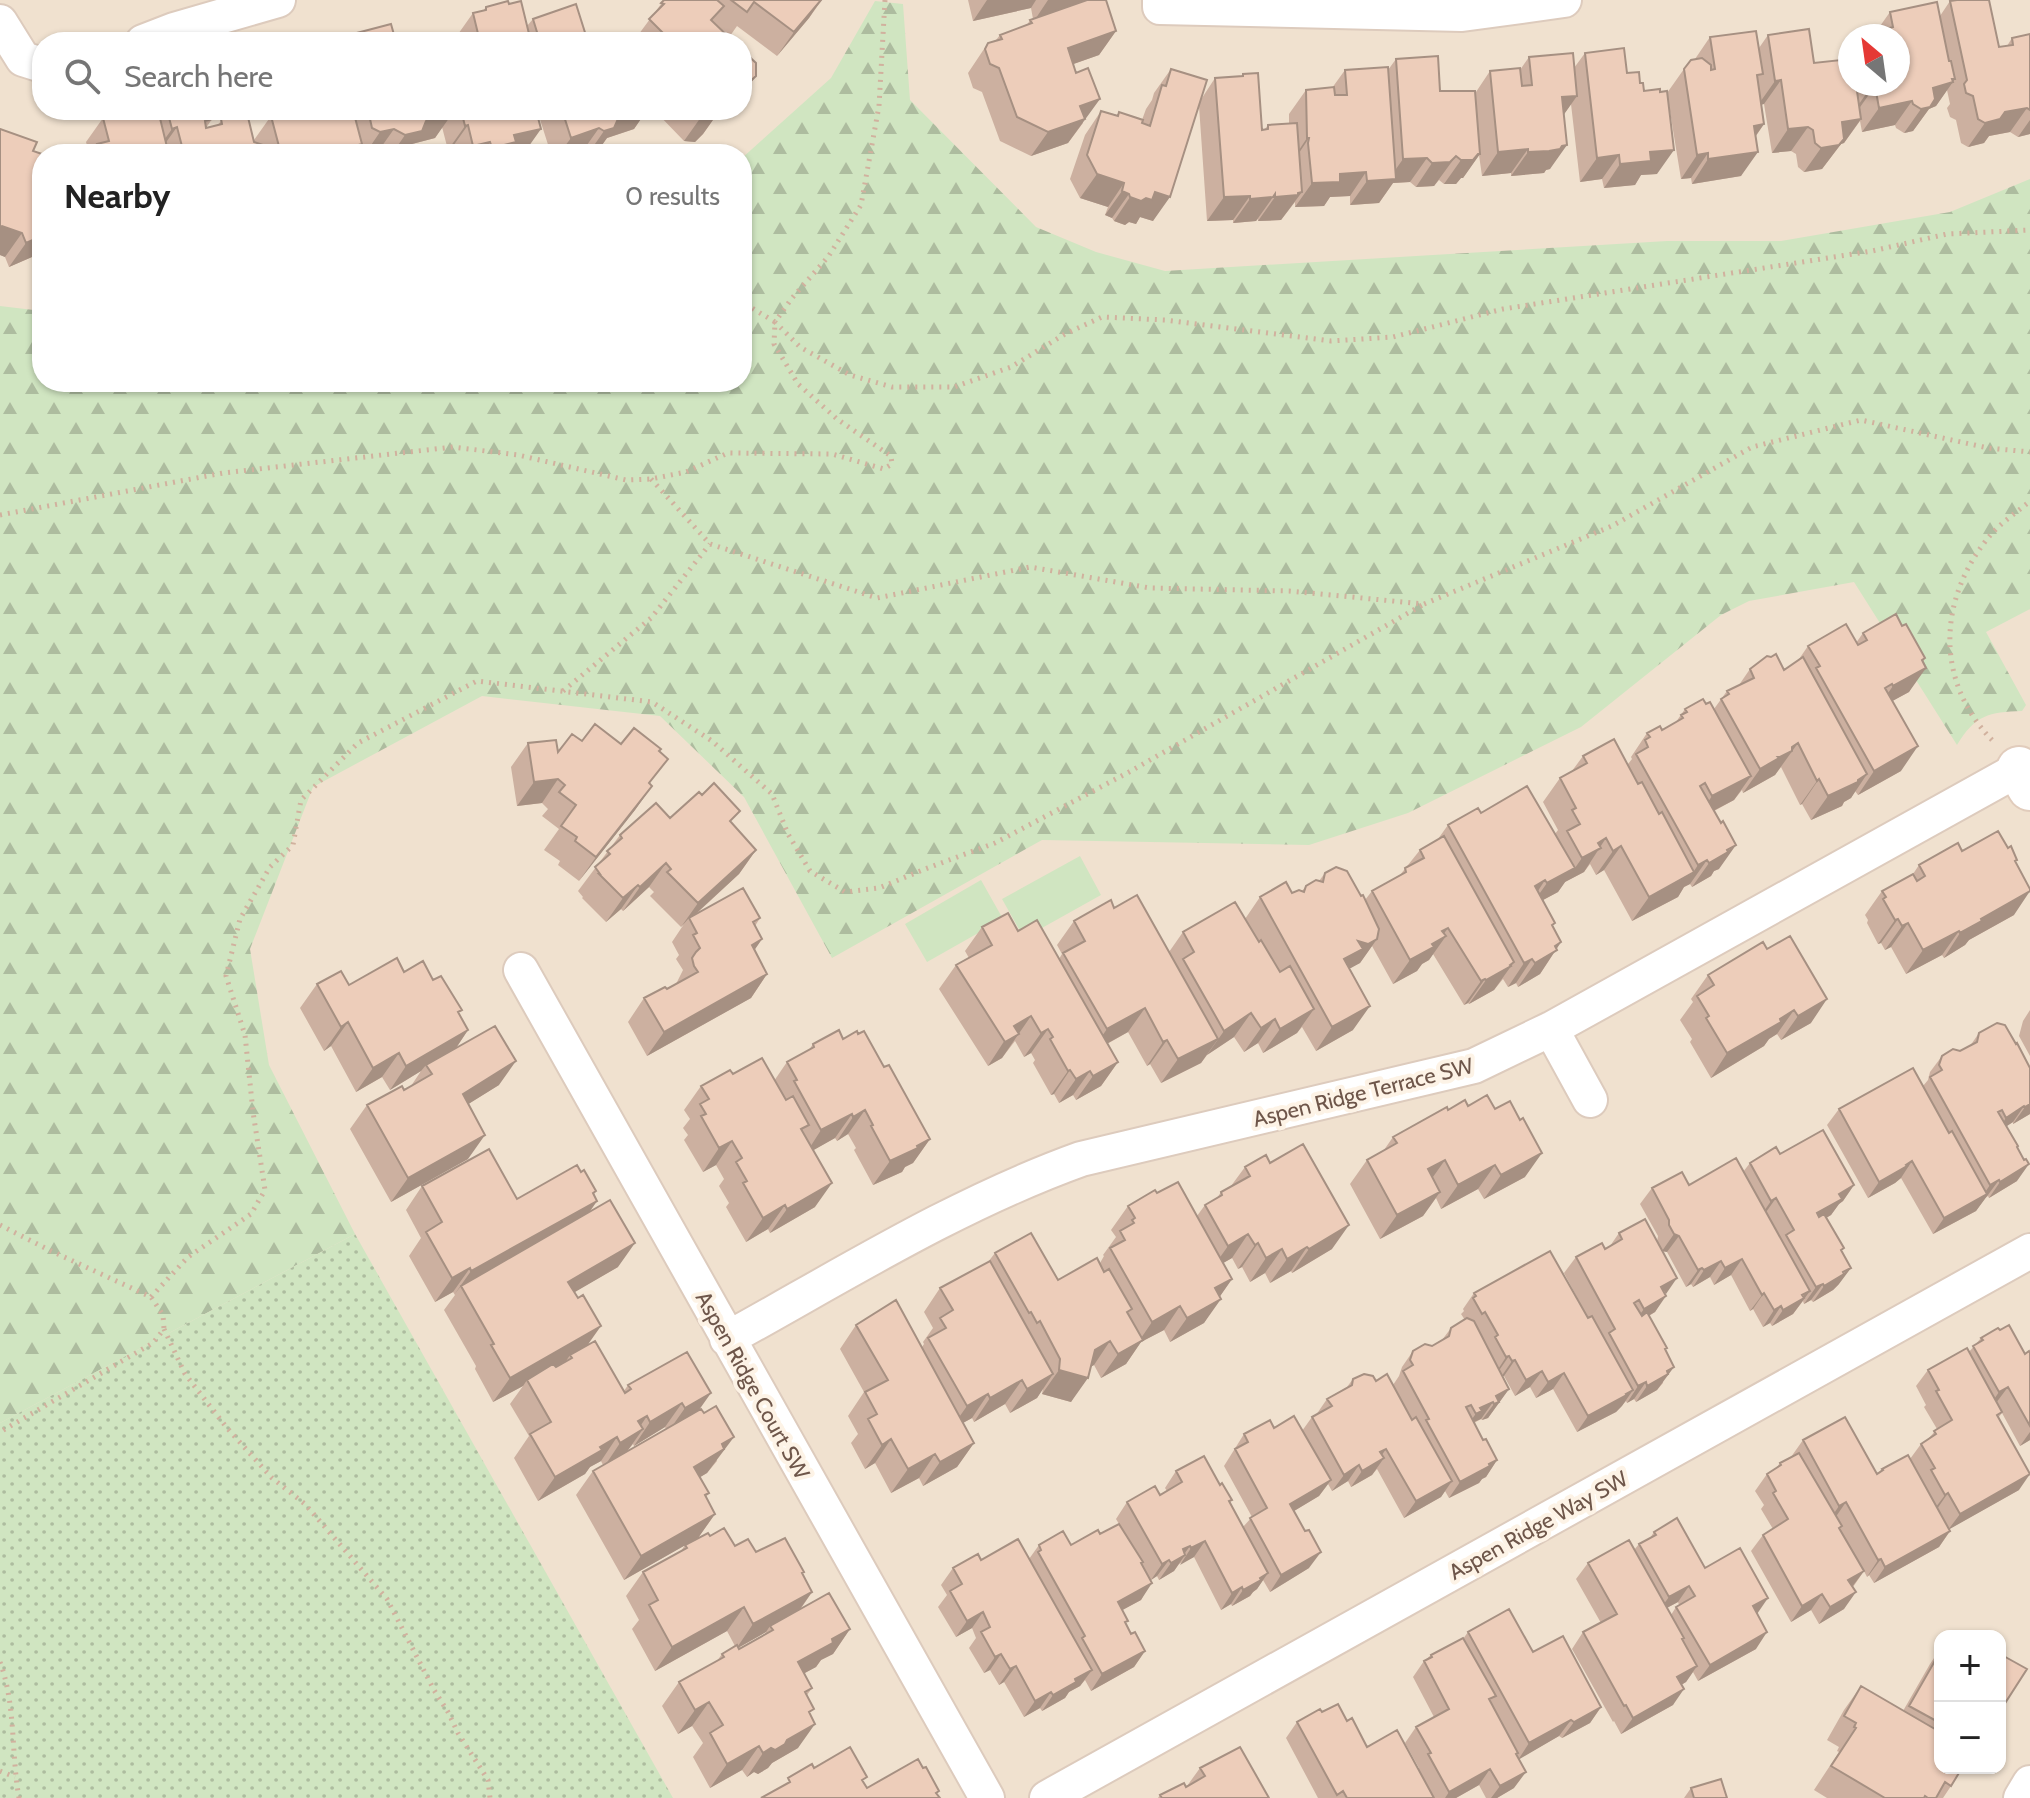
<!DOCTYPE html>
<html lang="en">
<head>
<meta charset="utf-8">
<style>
	body { margin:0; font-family:Cabin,sans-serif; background:#f6f6f6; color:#222 }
	.controls { position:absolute; right:24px; bottom:24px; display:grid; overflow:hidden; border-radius:16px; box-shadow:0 2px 6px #0004 }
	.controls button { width:72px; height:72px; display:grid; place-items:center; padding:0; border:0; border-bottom:2px solid #e0e0e0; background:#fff; color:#222; font:40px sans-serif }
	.compass { position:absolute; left:1838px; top:24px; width:72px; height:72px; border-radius:50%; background:#fff; box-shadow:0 2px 6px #0004; rotate:331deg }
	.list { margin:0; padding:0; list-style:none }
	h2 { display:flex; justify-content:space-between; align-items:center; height:104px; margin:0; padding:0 32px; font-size:34px }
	h2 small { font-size:26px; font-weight:400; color:#767676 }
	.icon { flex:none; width:44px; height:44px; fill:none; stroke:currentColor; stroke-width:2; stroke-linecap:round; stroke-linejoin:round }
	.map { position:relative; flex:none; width:2030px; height:1798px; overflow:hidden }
	.search { position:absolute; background:#fff; box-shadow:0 2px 6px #0004; left:32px; top:32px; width:720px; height:88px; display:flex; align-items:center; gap:20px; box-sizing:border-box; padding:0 28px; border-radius:32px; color:#767676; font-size:30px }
	.panel { position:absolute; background:#fff; box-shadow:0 2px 6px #0004; left:32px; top:144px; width:720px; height:248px; border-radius:32px }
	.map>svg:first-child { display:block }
	.residential { fill:#f0e1cf; fill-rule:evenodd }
	.forest { fill:url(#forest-firs) }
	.park { fill:url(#park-dots) }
	.pitch { fill:#d0e5c1 }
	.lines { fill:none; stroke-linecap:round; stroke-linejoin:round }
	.street-casing { stroke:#ddcbbd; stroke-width:38 }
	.secondary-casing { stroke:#e1ccbc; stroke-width:48 }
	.path { stroke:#d1b19e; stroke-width:5; stroke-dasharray:2 6; stroke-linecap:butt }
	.street { stroke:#fff; stroke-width:34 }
	.secondary { stroke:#fff; stroke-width:44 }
	.wall { fill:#ccb0a0; fill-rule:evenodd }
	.shaded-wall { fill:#a69082 }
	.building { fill:#edcdba; stroke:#a69082; stroke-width:2 }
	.labels { text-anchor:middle; stroke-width:8; stroke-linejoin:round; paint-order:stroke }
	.street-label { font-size:22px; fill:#6e564a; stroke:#fdf3e6 }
</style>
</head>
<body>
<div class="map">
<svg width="2030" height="1798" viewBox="0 0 2030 1798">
	<defs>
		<pattern id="forest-firs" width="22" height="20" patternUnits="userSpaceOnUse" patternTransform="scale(2)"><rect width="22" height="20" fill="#d0e5c1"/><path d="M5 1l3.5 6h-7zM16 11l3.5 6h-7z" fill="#adbc9f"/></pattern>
		<pattern id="park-dots" width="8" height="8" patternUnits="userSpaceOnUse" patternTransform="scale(2)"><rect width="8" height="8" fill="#d0e5c1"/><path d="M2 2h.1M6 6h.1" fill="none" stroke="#adbc9f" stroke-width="1.8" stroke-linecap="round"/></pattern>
	</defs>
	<rect width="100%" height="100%" fill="#faefe0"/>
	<path class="residential" d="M0,0H2030V1798H0ZM1850,36H1898V84H1850ZM42,42H742V110H42ZM42,154H742V382H42ZM1940,1636H2000V1768H1940Z"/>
	<path class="forest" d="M875,1L903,4L910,100L1036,227L1096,252L1165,271L1667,241H1781L1950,212L2030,179V609L1986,632L2026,705L2022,711C1989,712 1975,715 1957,745L1854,582L1749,601L1721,615L1581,727L1408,813L1309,845L1042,840L832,958L744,797L660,716L482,696L313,787L250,949L269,1065L355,1234L0,1423V306L42,311V382H742V158L831,78Z"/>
	<path class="park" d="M355,1234L673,1798H0V1423Z"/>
	<path class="pitch" d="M1080,856L1101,895L1024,938L1002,899Z
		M981,880L1003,919L927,962L905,924Z"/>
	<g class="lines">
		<g class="street-casing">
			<path id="street" d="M1160,0V7L1462,14L1564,0
				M0,22L23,59L42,65
				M143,42L174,30L278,0
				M521,970L987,1798
				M1551,1029L1590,1100
				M727,1339C843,1275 956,1204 1081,1159L1474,1066L1551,1029L2019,769
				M1047,1798L2030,1251
				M2021,1798L2030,1783"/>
		</g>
		<g class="secondary-casing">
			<path id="secondary" d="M2019,769L2030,788"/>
		</g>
		<path class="path" d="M885,0L879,106L861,205L828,257L792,298L775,322L800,347L850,375L892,387H954L1011,367L1065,334L1102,317L1165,320L1331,341L1393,337L1503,309L1872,251L1947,234L2030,230
			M651,479L710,544L877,598L1030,567L1150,588L1289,591L1424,604L1612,526L1752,447L1861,420L1988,448L2030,452
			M0,515L223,473L453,447L518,455L626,480L651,479L686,472L728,453L832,454L884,469L892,464L891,456L885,452L837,419L798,384L774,344L775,322L742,302
			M563,691L651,618L710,544
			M1992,740C1935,681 1938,600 1988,538C1999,524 2016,513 2030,501
			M0,1225L49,1250L151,1297L163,1315L164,1329L153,1343L0,1432
			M151,1297L188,1257L251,1214L265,1190L253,1112L245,1035L226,976L240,919L270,867L293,845L301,800L358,743L477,681L652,702L712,741L772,794L788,834L810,871L845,892L879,888L925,869L995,843L1129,772L1424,604
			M164,1329L185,1374L227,1428L272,1478L305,1504L387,1599L434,1690L448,1712L458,1733L488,1780L490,1798
			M0,1662C16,1705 11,1753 19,1798
			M0,1771L15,1777"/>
		<use href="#street" class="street"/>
		<use href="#secondary" class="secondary"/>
	</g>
	<path class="wall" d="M664,0H822L809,18L777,56L737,26L730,36L721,29L734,42H633Z
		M968,0H1085L1116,31L1099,55L1073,64L1083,123L1068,143L1031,156L1000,141L982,92L973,88L968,73L988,43L996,40L1000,35L1027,25L1030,20L1033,19L1031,8L973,21Z
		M1950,1L1999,47L2007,46L2012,38L2030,34V134L2018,137L2010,132L1989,136L1984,143L1968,147L1961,143L1956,120L1950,117L1947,108L1950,104L1947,90L1936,106L1929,109L1913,131L1904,133L1896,128L1895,125L1862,132L1860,121L1844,143L1841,144L1822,169L1804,172L1798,167L1796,154L1791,151L1772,153L1764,104L1761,105L1764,124L1756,136L1741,176L1692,184L1691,178L1681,179L1667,93L1684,69L1695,59L1710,37L1759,48L1768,35L1850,84H1898V36H1873L1890,12L1940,16Z
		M509,4L527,26L533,19L588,42H457L456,37L473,13L483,11L486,7Z
		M1585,53L1627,73L1640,83L1657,174L1641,175L1635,185L1604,188L1602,179L1580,182L1571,104L1564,114L1550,169L1546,170L1544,173L1511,176V173L1482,176L1479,155L1463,178H1461L1456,184H1444L1439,180L1434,186L1416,187L1410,182L1393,183L1379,203L1350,205V196L1330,197L1324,206L1295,207V202L1281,220L1258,221V219L1256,221L1233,223V220L1207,221L1199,106L1153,221L1140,217L1136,224L1129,222L1125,225L1114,221L1112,218L1105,215L1108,207L1080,198L1070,179L1085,135L1101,111L1117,115L1119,112L1142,120L1146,109L1152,100L1154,93L1171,69L1202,98L1215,78L1241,76L1243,74L1262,130L1265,129L1268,125L1289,123V114L1306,90L1332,88L1345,70H1388L1396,59L1440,91L1476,92L1490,71L1520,70L1529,57L1574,68Z
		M144,110H210L212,119L206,128L217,126L225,116L242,114L254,140L271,116H275L282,110H536L524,153L518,154H452L451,149L448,150L442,127L435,138L412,144L405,154H359L356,152L355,154H77L79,152L88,149L86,142L103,118L141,112Z
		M537,110H647L634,129L607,138L597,152L590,154H585L582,152L577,154H551Z
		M654,110H720L703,134L695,142L684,141Z
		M0,129L33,151L42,154V243L32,257L9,267L5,257L0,255Z
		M1902,626L1925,658L1909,692L1892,701L1901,771L1858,795L1855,791L1851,798L1844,802L1842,806L1811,820L1802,804L1800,805L1781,767L1775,775L1743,793L1742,790L1734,800L1714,811L1719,869L1714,871L1711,876L1692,887L1690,884L1684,887L1678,897L1632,921L1604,870L1596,875L1590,864L1584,872L1565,882L1558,892L1543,900L1555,923L1553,926L1561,942L1540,974L1518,987L1516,983L1508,987L1503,979L1494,990L1469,1004L1468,1003L1464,1005L1433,954L1429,960L1422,964L1417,971L1393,984L1372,946L1360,963L1349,968L1353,1030L1316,1051L1302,1027L1297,1033L1263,1053L1258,1043L1244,1052L1234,1037L1207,1055L1201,1063L1161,1083L1150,1064L1147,1066L1128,1032L1107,1044L1118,1062L1101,1086L1076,1100L1073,1095L1059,1103L1054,1094L1051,1095L1033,1063L1035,1060L1031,1053L1024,1057L1015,1041L1002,1058L988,1066L939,989L956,965L969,958L965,951L982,927L1018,931L1059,959L1062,954L1057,945L1074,921L1114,908L1169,952L1183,932L1245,919L1260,897L1302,891L1306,886L1319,881L1325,873L1365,900L1372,891L1400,875L1420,850L1438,839L1448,825L1481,813L1555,834L1558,830L1543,802L1560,778L1572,771L1583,756L1628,764L1632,759L1631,757L1647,733L1662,730L1676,722L1685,709L1706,704L1714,709L1727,691L1739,685L1750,669L1784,670L1797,662L1808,646L1856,643L1863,633Z
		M582,741L621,744L659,751L650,784L652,786L635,810L579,881L558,865L560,861L544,850L559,829L542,816L548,809L542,803L517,806L511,767L528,743L558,752Z
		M670,818L732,823L756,850L739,874L695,915L760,918L755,926L762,939L754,950L767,974L751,998L647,1056L628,1022L644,998L676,984L683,970L676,959L679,955L672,942L684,924L681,927L650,896L654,892L649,887L623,911L621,909L606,922L582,898L583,897L578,891L620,835Z
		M1962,851L2016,862L2014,915L1969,940L1965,945L1944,958L1942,955L1906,974L1891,947L1885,950L1881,943L1878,944L1867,923L1868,920L1865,915L1882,891L1913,874L1919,865Z
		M1763,942L1811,1023L1781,1040L1777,1034L1769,1039L1764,1046L1711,1078L1690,1042L1692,1039L1680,1020L1693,1002L1691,999L1708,975Z
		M404,972L433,980L459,1014L468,1030L456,1048L499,1085L468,1104V1159L391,1202L350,1129L367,1105L411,1086L421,1071L390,1090L382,1077L356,1092L331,1046L324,1051L300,1008L317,984L349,985Z
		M2030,1010V1056L2019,1036L2023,1021Z
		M1979,1033L2030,1114L2013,1124V1122L2006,1126L2018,1146L2017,1148V1181L1989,1198L1988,1196L1985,1198L1976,1211L1933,1234L1901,1178L1895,1183L1868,1198L1827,1125L1839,1109L1923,1086L1928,1080L1930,1072L1942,1056L1960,1051L1970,1046Z
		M843,1039L884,1067L930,1139L913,1163L905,1167L902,1172L873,1185L854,1150L856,1148L848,1134L837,1141L835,1138L813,1150L815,1207L770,1233L768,1229L746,1242L726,1207L729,1203L719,1186L724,1179L716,1165L703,1172L684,1140L688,1135L683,1128L690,1119L684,1110L701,1086L733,1074L774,1081L787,1062L809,1050L813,1044Z
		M1468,1106L1525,1177L1484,1199L1478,1189L1441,1209L1436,1198L1423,1216L1380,1239L1350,1184L1367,1160L1384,1150L1393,1137L1448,1110Z
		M1780,1154L1854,1185L1843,1201L1839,1204L1831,1215L1826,1218L1844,1248L1841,1252L1839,1284L1833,1290L1813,1302L1811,1300L1804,1304L1803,1301L1793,1314L1772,1326L1770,1323L1763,1327L1753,1309L1750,1311L1731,1275L1714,1285L1710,1277L1693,1287L1691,1284L1686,1287L1667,1252L1662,1251L1657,1242L1658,1236L1640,1204L1652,1188L1689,1185L1743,1172L1750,1163Z
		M1270,1163L1332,1249L1292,1273L1291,1271L1270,1283L1265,1273L1250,1282L1242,1267L1238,1269L1232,1258L1223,1263L1232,1279L1220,1296L1204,1323L1170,1342L1164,1330L1141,1342L1126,1364L1101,1378L1094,1365L1090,1367L1071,1402L1042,1394L1043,1388L1037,1398L1010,1413L1005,1404L974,1422L972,1418L963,1423L974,1443L957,1467L923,1486L919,1478L891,1493L875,1463L865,1469L851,1443L858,1434L848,1416L864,1392L840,1349L856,1325L922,1347L924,1344L923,1342L933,1328L924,1312L940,1288L988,1262L995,1253L1058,1280L1100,1263L1104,1256L1103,1255L1116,1237L1111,1230L1128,1206L1157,1193L1197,1216L1205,1205L1217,1198L1221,1192L1231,1186L1245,1167Z
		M581,1172L596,1191L594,1194L597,1201L589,1213L618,1267L574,1292L589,1344L624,1391L628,1385L687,1352L698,1411L717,1461L707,1473L700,1477L709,1493L706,1497L715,1514L698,1538L710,1536L735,1546L756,1552L803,1575L812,1592L800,1610L850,1629L833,1654L821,1660L816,1667L804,1673L812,1688L807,1695L810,1715L798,1748L772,1763L768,1768L758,1774L754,1772L747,1777L742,1770L710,1788L693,1757L703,1743L692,1726L678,1734L662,1706L679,1682L717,1661L722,1654L735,1646L727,1631L655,1671L632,1629L639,1620L626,1596L643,1572L681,1551L685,1545L624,1580L576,1495L593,1471L603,1465L601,1461L590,1467L585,1474L538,1501L514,1458L529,1436L510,1404L523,1386L493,1402L475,1369L476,1366L444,1310L455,1295L453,1292L435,1302L409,1256L421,1238L406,1210L422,1186L517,1199ZM665,1427L666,1429L627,1451L633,1444L634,1446ZM766,1632L765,1634L739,1649L738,1648Z
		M1619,1233L1665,1295L1655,1312L1649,1316L1665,1350L1663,1383L1657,1390L1636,1402L1634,1399L1627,1403L1626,1401L1616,1412L1577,1432L1553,1389L1536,1398L1530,1387L1515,1396L1504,1376H1503L1509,1389L1488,1418L1482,1420L1481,1419L1474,1423L1483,1440L1497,1460L1486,1477L1482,1479L1479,1483L1449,1498L1445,1491L1441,1497L1404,1518L1377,1469L1372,1475L1351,1487L1348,1481L1332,1491L1328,1484L1319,1496L1294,1511L1309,1568L1270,1592L1263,1580L1257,1589L1253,1592L1250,1596L1232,1606L1231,1604L1221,1610L1194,1557L1179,1564L1174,1571L1159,1580L1157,1576L1151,1580L1141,1600L1122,1610L1126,1624L1131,1634L1145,1651L1134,1667L1091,1691L1085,1680L1080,1686L1069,1692L1065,1698L1042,1711L1040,1708L1024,1717L1004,1682L999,1685L990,1670L984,1673L969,1648L976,1638L972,1628L956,1637L938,1607L947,1595L941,1585L953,1568L981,1560L1029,1559L1039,1545H1071L1100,1534L1119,1524L1116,1519L1127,1502L1160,1495L1167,1491L1165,1488L1176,1471L1220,1485L1232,1500L1230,1502L1243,1527L1252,1517L1224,1466L1244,1434L1274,1428L1302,1431L1312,1417L1316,1415L1327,1399L1347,1387L1353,1379L1376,1381L1393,1385L1399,1376L1402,1367L1413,1351L1432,1346L1442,1340L1451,1328L1465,1320L1461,1314L1464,1311L1463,1309L1474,1293L1588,1318L1564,1273L1576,1257L1605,1249L1610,1246Z
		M2000,1330L2025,1354L2030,1353V1440L2020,1446L2002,1413L1998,1418L2019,1490L1949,1529L1950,1531L1939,1547L1874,1583L1869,1575L1867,1577L1864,1571L1853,1587L1844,1609L1819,1624L1811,1610L1791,1622L1751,1551L1763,1535L1773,1529L1761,1509L1764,1505L1755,1491L1767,1474L1776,1468L1780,1463L1791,1457L1803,1440L1877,1474L1882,1469L1910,1459L1921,1444L1928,1439L1937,1429L1924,1407L1926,1405L1916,1386L1928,1370L1969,1352L1981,1338ZM1840,1529L1863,1570L1840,1530Z
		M1654,1532L1705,1568L1757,1614L1756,1649L1698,1681L1693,1672L1686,1682L1681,1685L1673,1705L1621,1734L1614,1721L1613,1722L1572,1649L1583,1632L1601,1623L1576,1579L1588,1563L1634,1550L1639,1544L1650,1538ZM1678,1602L1679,1605L1676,1607L1671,1615L1667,1608Z
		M1468,1632L1533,1652L1601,1707L1590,1723L1562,1738L1559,1736L1518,1759L1514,1788L1497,1798H1486L1479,1785L1456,1798H1318L1286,1738L1297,1722L1322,1712L1347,1721L1367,1747L1418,1769L1419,1768L1405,1743L1416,1727L1434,1717L1413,1677L1424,1661L1431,1655L1463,1639Z
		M1940,1649V1768L1951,1786L1943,1798H1827L1814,1790L1839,1752L1837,1751L1839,1747L1827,1740L1844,1710L1861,1686L1903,1711L1930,1664Z
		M1200,1768L1269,1798H1158L1160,1795L1187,1786Z
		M1691,1788L1727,1798H1684Z"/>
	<path class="shaded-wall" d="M821,0L809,18L777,56L794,32Z
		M987,0H1036L1031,8L973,21Z
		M1048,0H1085L1034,21Z
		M1116,31L1099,55L1051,72L1068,48Z
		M756,76L742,95V84Z
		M1952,79H1955L1936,106L1929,109L1913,131L1904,133L1921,109L1933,88Z
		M1781,80L1764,104L1758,105L1775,81Z
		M1875,86L1858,110L1854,111L1871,87Z
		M1577,96L1560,120L1562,97Z
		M1100,99L1068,143L1031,156L1048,132L1080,106Z
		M1912,101L1895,125L1862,132L1879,108Z
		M2027,108L2010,132L1989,136L1984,143L1968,147L1985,123L2005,112Z
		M636,110H647L634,129L607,138L597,152L588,154L604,131L618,116Z
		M706,110H720L703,134L695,142L684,141Z
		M452,114L435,138L412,144L405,154H392L405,135L426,121Z
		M1861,119L1844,143L1841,144L1822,169L1804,172L1821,148L1842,122Z
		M2030,120V134L2018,137Z
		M1764,124L1747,148L1754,126Z
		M468,125L451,149L448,150L465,126Z
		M177,127L162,148L167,147L162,154H154L172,129Z
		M1808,127L1791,151L1772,153L1788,129Z
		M599,128L582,152L577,154H559L571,138Z
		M394,129L377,153L365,154L380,132Z
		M541,129L524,153L518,154H488L492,148L514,135Z
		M1307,138H1309L1293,162H1291Z
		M490,142L482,154H468L473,146Z
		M362,144L355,154H333L334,152Z
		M1567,145L1550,169L1546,170L1544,173L1511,176L1528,152Z
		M1528,149L1511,173L1482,176L1498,152Z
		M1674,150L1657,174L1641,175L1635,185L1604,188L1620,164L1650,152Z
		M1758,152L1741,176L1692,184L1708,159Z
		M1708,153L1691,178L1681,179L1697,155Z
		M1478,154H1480L1463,178H1461L1456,184H1444L1461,160Z
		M1619,155L1602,179L1580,182L1597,158Z
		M1456,156L1434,186L1416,187L1432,163Z
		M1427,158L1410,182L1393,183L1379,203L1350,205L1367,181L1389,179L1403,159Z
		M1366,172L1350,196L1330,197L1324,206L1295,207L1312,183L1340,174Z
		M1097,174L1124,183L1108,207L1080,198Z
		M1122,191L1129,194L1112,218L1105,215Z
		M1155,192L1170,197L1153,221L1140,217L1136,224L1129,222L1125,225L1114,221L1130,197Z
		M1302,192L1281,220L1258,221L1275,197Z
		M1250,196L1233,220L1207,221L1224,197Z
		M1273,197L1256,221L1233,223L1250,199Z
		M42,225V243L32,257L9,267L26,243Z
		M2,226L22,233L5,257L0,255V227Z
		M1925,658L1913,675L1926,668L1909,692L1876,710L1893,686Z
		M1798,743L1775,775L1743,793L1760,769Z
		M1918,746L1901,771L1858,795L1874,771Z
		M1867,774L1851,798L1844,802L1842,806L1811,820L1828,796Z
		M1751,776L1734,800L1696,820L1712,796Z
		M558,779L542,803L517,806L534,782Z
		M1819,779L1802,804L1800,805L1817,781Z
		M652,786L635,810L579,881L596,857Z
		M1606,838L1584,872L1565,882L1582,858L1598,843Z
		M1736,845L1719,869L1714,871L1711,876L1692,887L1709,863Z
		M1621,846L1604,870L1596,875L1613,851Z
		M756,850L739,874L689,920V918L681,927L698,903Z
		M1707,860L1690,884L1684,887L1678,897L1632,921L1649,897L1692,874L1698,865Z
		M666,863L649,887L623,911L640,887Z
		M1575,868L1558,892L1530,907L1547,883Z
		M1545,880L1529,905L1535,886Z
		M638,885L621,909L606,922L623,898Z
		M2030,891L2014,915L1969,940L1965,945L1944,958L1960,933L1981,919Z
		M1898,919L1881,943L1878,944L1895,920Z
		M1908,923L1891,947L1885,950L1902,926Z
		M1448,928L1440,939L1446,936L1429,960L1422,964L1417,971L1393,984L1410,960L1442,931Z
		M1959,931L1942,955L1906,974L1923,950Z
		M762,939L745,964L752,945Z
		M1377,939L1360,963L1351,968H1350L1346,973L1327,983L1358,941Z
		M1561,942L1540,974L1518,987L1535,963L1555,946Z
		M1532,959L1516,983L1508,987L1524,963Z
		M1514,962L1494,990L1469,1004L1486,980Z
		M767,974L751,998L647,1056L664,1032Z
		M1485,979L1468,1003L1464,1005L1481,981Z
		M1827,999L1811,1023L1781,1040L1798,1016Z
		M1370,1006L1353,1030L1316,1051L1332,1027Z
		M1145,1008L1128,1032L1090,1053L1107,1029Z
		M1314,1009L1297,1033L1263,1053L1280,1029Z
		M1794,1010L1777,1034L1769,1039L1764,1046L1711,1078L1727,1053Z
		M1251,1013L1234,1037L1207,1055L1224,1031Z
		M1031,1016L1002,1058L988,1066L1014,1026Z
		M1275,1019L1258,1043L1244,1052L1261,1028Z
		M348,1022L331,1046L324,1051L341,1027Z
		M1048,1029L1031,1053L1024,1057L1041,1033Z
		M468,1030L452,1054L426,1065L421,1071L390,1090L406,1066Z
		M1218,1039L1201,1063L1161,1083L1178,1059Z
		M1167,1040L1150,1064L1147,1066L1163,1042Z
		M399,1053L382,1077L356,1092L373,1068Z
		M516,1061L499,1085L446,1118L463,1094Z
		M1118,1062L1101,1086L1076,1100L1093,1076Z
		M1070,1070L1054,1094L1051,1095L1068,1071Z
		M1090,1071L1073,1095L1059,1103L1076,1079Z
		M2030,1104V1114L2013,1124L2025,1107Z
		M2024,1106L2013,1122L1995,1134L2006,1118Z
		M865,1110L848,1134L837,1141L853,1117Z
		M852,1114L835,1138L805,1155L821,1130Z
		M485,1135L468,1159L391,1202L408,1178Z
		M930,1139L913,1163L905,1167L902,1172L873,1185L890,1161Z
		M732,1141L716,1165L703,1172L719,1148Z
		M1542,1153L1525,1177L1484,1199L1501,1175Z
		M1445,1160L1428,1184V1169Z
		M1912,1161L1901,1178L1895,1183L1868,1198L1879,1182Z
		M2029,1164L2017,1181L1989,1198L2000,1182Z
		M1495,1165L1478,1189L1441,1209L1458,1185Z
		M1999,1180L1976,1211L1933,1234L1944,1218L1981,1198L1990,1185Z
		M832,1183L815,1207L770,1233L787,1209Z
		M1854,1185L1843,1201L1839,1204L1831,1215L1806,1230L1817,1213L1839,1194Z
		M596,1191L584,1208L597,1201L580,1225L461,1286L454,1295L471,1271Z
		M1440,1192L1423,1216L1380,1239L1397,1215Z
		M1776,1198L1764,1215L1760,1217L1771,1201Z
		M785,1205L768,1229L746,1242L763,1218Z
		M1349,1225L1332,1249L1292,1273L1309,1249Z
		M1248,1234L1232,1258L1211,1270L1228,1246Z
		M1674,1234L1679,1236L1667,1252L1662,1251Z
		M635,1243L618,1267L551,1306L568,1282Z
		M1258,1243L1242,1267L1238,1269L1255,1245Z
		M1307,1247L1291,1271L1270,1283L1287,1259Z
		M1282,1249L1265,1273L1250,1282L1266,1258Z
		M1742,1259L1731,1275L1714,1285L1725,1268Z
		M1721,1261L1710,1277L1693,1287L1704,1270Z
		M470,1268L453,1292L435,1302L452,1278Z
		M1702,1268L1691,1284L1686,1287L1698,1270Z
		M1851,1268L1839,1284L1833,1290L1813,1302L1824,1286Z
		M1677,1278L1666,1294L1661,1287Z
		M1232,1279L1216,1302L1221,1299L1204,1323L1170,1342L1187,1318L1215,1288Z
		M1823,1284L1811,1300L1804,1304L1816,1287Z
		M1810,1291L1793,1314L1772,1326L1783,1310Z
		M1764,1293L1753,1309L1750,1311L1762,1295Z
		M1666,1296L1655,1312L1632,1325L1644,1309Z
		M1180,1306L1164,1330L1141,1342L1126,1364L1101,1378L1118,1354L1137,1344L1152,1322Z
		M1781,1306L1770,1323L1763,1327L1774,1310Z
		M601,1326L584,1350L570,1355L566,1361L528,1382L527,1380L523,1386L493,1402L510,1378Z
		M1110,1341L1094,1365L1078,1374L1095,1350Z
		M1509,1356L1498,1372L1495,1374L1506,1357Z
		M1515,1360L1504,1376L1501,1377L1512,1361Z
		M1674,1367L1657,1390L1636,1402L1647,1386Z
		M1059,1370L1088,1378L1071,1402L1042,1394Z
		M1542,1371L1530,1387L1515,1396L1526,1380Z
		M1564,1373L1553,1389L1536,1398L1548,1382Z
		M1053,1374L1037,1398L1010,1413L1027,1389Z
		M1022,1380L1005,1404L974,1422L990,1398Z
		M1646,1382L1634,1399L1627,1403L1638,1386Z
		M2008,1387L1996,1403L1988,1408L1999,1392Z
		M1509,1389L1488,1418L1482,1420L1494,1404L1493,1402L1481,1419L1474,1422L1471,1427L1464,1430L1480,1408L1496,1396Z
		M1633,1390L1622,1406L1616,1412L1577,1432L1588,1416Z
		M711,1393L694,1417L668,1432L685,1408Z
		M988,1394L972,1418L950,1430L967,1406Z
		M682,1403L665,1427L634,1446L650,1422Z
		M647,1416L635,1434L643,1429L626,1453L604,1467L620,1443L638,1421Z
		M2030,1432V1440L2020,1446Z
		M617,1437L601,1461L590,1467L585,1474L538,1501L555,1477L600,1447Z
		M734,1437L707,1473L677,1491L694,1467L722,1444Z
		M891,1439L875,1463L865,1469L882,1445Z
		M974,1443L957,1467L923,1486L940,1462Z
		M1386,1449L1377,1462L1384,1458L1372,1475L1351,1487L1362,1471L1380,1452Z
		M935,1454L919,1478L891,1493L908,1469Z
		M1497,1460L1486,1477L1482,1479L1479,1483L1449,1498L1460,1482Z
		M1359,1465L1348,1481L1332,1491L1344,1475Z
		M2030,1474L2019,1490L1948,1530L1960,1514Z
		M1331,1480L1319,1496L1279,1520L1290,1504Z
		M1452,1481L1441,1497L1404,1518L1416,1501Z
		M1948,1493L1937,1509L1933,1511L1945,1495Z
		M1846,1502L1835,1518L1828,1522L1839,1506Z
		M715,1514L698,1538L624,1580L641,1556Z
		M1950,1531L1939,1547L1874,1583L1885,1567Z
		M1205,1541L1194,1557L1180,1565L1191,1548Z
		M1190,1546L1182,1557L1185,1555L1174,1571L1159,1580L1171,1563L1183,1549Z
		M1321,1552L1309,1568L1270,1592L1281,1575Z
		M1881,1559L1869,1575L1867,1577L1878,1560Z
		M1169,1560L1157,1576L1151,1580L1162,1564Z
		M1864,1571L1852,1587L1848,1580Z
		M1268,1573L1257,1589L1253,1592L1250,1596L1232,1606L1243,1590Z
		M1152,1583L1141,1600L1106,1619L1118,1602Z
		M1689,1586L1678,1602L1657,1613L1669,1597Z
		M1242,1587L1231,1604L1221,1610L1232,1593Z
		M812,1592L795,1616L770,1626L766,1632L736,1649L753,1624Z
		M1856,1592L1844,1609L1819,1624L1830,1607Z
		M1822,1594L1811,1610L1791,1622L1802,1606Z
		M1768,1598L1757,1614L1753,1606Z
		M744,1607L727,1631L655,1671L672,1647Z
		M983,1612L972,1628L956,1637L967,1621Z
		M850,1629L833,1654L821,1660L816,1667L781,1686L798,1662L832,1639Z
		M1767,1632L1756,1649L1698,1681L1710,1665Z
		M1145,1651L1134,1667L1091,1691L1102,1674Z
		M1001,1654L990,1670L984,1673L995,1657Z
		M1016,1666L1004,1682L999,1685L1010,1669Z
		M1697,1666L1686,1682L1666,1694L1677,1677Z
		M1092,1670L1080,1686L1069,1692L1065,1698L1042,1711L1053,1695L1075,1679Z
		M1684,1689L1673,1705L1621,1734L1633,1718Z
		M1051,1692L1040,1708L1024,1717L1035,1701Z
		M709,1702L692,1726L678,1734L695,1710Z
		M1601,1707L1590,1723L1562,1738L1574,1722Z
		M1571,1720L1559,1736L1518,1760L1529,1743Z
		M815,1724L798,1748L772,1763L768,1768L758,1774L754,1772L747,1777L763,1753Z
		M759,1746L742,1770L710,1788L727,1764Z
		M1490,1769L1479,1785L1456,1798H1445L1449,1792Z
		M1526,1772L1514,1788L1497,1798H1491L1500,1786Z"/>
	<path class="building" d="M664,0H717L724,6L711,20L734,42H672L649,19L664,4L661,3Z
		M731,0H821L794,32L754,2L747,12Z
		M1087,0H1106L1116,31L1068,48L1076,73L1088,68L1100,99L1080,106L1085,119L1048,132L1017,117L999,68L990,64L985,49L988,43L1002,39L1000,35L1032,23L1030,20Z
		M1957,0H1989L1999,47L2013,45L2012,38L2030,34V110L2027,108L2005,112L2000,119L1985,123L1978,119L1973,96L1966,93L1964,84L1967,80L1950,1Z
		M508,1L509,4L521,1L531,42H480L473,13L486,10V7Z
		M1937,2L1949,61H1951L1955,79H1952L1953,82L1933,88L1935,99L1930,107L1921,109L1913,104L1912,101L1879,108L1875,86L1871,87L1870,84H1898V36H1882L1886,29L1893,27L1890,12Z
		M576,4L588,42H540L533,19Z
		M391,24L396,42H344L343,40L350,38L349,35Z
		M1809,29L1814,63L1850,59V84H1856L1861,119L1842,122L1844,139L1839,145L1821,148L1815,143L1813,130L1808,127L1788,129L1781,80L1775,81L1768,35Z
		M1756,31L1763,74L1757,75L1764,124L1754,126L1758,152L1708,159V153L1697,155L1684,69L1691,60L1702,58L1711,65V70L1715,69L1710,37Z
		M335,39L336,42H322Z
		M1624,48L1627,73L1639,72L1640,83H1643L1644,91L1660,89V92L1667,91L1674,150L1650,152L1651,161L1620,164L1619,155L1597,158L1585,53Z
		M742,50L756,63V76L747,84H742Z
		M1573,53L1577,96L1562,97L1567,145L1562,146L1560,149L1549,151L1528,152V149L1498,152L1490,71L1520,68L1522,86L1532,85L1529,57Z
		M1438,56L1440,91H1475L1480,154H1478L1473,160H1461L1456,156L1450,162L1432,163L1427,158L1403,159L1396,59Z
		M1388,67L1396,179L1367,181L1366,172L1340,174V182L1312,183L1308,143L1309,138H1307L1306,90L1334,87L1335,95H1347L1345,70Z
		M1171,69L1207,80L1170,197L1155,192L1152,200L1146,198L1141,201L1130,197L1129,194L1122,191L1124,183L1097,174L1087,155L1101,111L1118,116L1119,112L1143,120L1142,123L1150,126L1162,85L1166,86Z
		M1258,73L1262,130L1268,129V125L1297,123L1302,192L1298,193V195L1275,197V194L1273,197L1250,199V196L1224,197L1215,78L1243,76V74Z
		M135,110H140L141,112L148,110H158L167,147L158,149L159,154H79V152L98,147L97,144L109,141L103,118Z
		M167,110H210L212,119L205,121L206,128L222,124L221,119L226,118L225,116L241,112L242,114L247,113L254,142L263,145L266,154H184L177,127L172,129Z
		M282,110H353L362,144L334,152L335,154H281L271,116H275L278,111Z
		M368,110H450L452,114L426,121L422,131L405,135L394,129L380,132L372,128Z
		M461,110H536L541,129L514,135L516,142L492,148L490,142L473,146L468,125L465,126Z
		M562,110H636L618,116V119L614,128L604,131L599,128L571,138Z
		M694,110H720L711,118L701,117Z
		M0,129L37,142L33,151L42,154V236L26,243L22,233L2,226L0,227Z
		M1896,614L1902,626L1906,624L1925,658L1922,660L1926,668L1893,686L1892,684L1885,688L1918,746L1874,771L1816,668L1820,666L1808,646L1846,624L1858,645L1867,640L1863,633Z
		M1776,654L1784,670L1803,657L1867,774L1858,780V782L1828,796L1819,779L1817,781L1798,743L1792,747V751L1780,757H1778L1779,758L1760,769L1721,699L1729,694L1727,691L1754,678L1750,669L1767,656L1771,657Z
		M1703,699L1706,704L1710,702L1751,776L1712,796L1705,783L1700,786L1721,823L1723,821L1736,845L1727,850L1728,852L1709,863L1707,860L1698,865L1636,754L1648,747L1645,740L1650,737L1647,733L1660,726L1662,730L1683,718L1681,715L1687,712L1685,709Z
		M595,724L621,744L634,728L661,749L659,751L668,759L649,783L652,786L596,857L575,841L577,837L561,826L576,805L559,792L565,785L558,779L534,782L528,743L556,740L558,752L572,734L582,741Z
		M1614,739L1638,784L1642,782L1659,814L1662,812L1694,872L1649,897L1621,846L1613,851L1606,838L1598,843L1601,848L1582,858L1567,831L1580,824L1572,810L1576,808L1560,778L1587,763L1583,756Z
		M714,783L740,811L730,821L756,850L698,903L667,872L671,869L666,863L640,887L638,885L623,898L599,874H600L595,867L610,854L607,851L622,838L620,835L656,803L670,818L699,792L702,795Z
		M1527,786L1575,868L1547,883L1545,880L1535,886L1555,923L1552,925L1561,942L1555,946L1557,950L1535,963L1532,959L1524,963L1448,825L1478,808L1481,813Z
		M1998,831L2008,848L2011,846L2017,860L2015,861L2030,889V891L1981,919L1982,921L1960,933L1959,931L1923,950L1908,923L1902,926L1898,919L1895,920L1883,899L1886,897L1882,891L1913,874L1917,881L1925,876L1919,865L1958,843L1962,851Z
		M1444,836L1514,962L1510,965L1511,966L1486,980L1485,979L1481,981L1448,928L1442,931L1446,936L1432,944L1434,947L1410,960L1372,891L1406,872L1405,868L1424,858L1420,850Z
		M1336,867L1347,871L1361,896L1363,895L1379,929L1377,939L1368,944L1358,941L1363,949L1344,959L1370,1006L1332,1027L1260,897L1286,882L1292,893L1299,890L1304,892L1306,886L1316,880L1323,882L1325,873Z
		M743,888L760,918L753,922L762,939L752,945L767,974L664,1032L644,998L665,987L667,989L698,972L694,966L692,958L696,952L700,948L693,935L697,933L689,918Z
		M1137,895L1218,1039L1178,1059L1167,1040L1163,1042L1145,1008L1107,1029L1063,953L1085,941L1074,921L1111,900L1114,908Z
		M1235,902L1259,942L1261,940L1280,972L1290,966L1314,1009L1280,1029L1275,1019L1261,1028L1251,1013L1224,1031L1183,959L1194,952L1183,932Z
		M1008,913L1018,931L1037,920L1118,1062L1093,1076L1090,1071L1076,1079L1070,1070L1068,1071L1050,1039L1053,1037L1048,1029L1041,1033L1031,1016L1014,1026L1019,1034L1005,1042L956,965L992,945L982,927Z
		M1790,936L1827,999L1798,1016L1794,1010L1780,1019L1781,1022L1727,1053L1706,1018L1709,1016L1697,996L1714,985L1708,975L1763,942L1767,949Z
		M397,958L404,972L423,961L433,980L441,976L462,1010L458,1012L468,1030L406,1066L399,1053L373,1068L348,1022L341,1027L317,984L341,971L349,985Z
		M1997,1023L2005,1025L2016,1044L2017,1043L2030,1068V1104L2025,1107L2024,1106L2006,1118L2002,1110L1998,1112L2018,1146L2017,1147L2024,1160L2026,1159L2029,1164L2000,1182L1999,1180L1990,1185L1930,1077L1942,1070L1939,1065L1942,1056L1953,1049L1960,1051L1977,1042L1979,1033Z
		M495,1026L516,1061L463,1094L485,1135L408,1178L367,1105L402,1086L404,1090L432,1074L426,1065Z
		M839,1030L843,1039L857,1031L858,1034L864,1031L884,1067L889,1065L930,1139L917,1146L918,1148L890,1161L871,1126L873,1125L865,1110L853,1117L852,1114L821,1130L794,1081L797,1080L787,1062L814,1047L813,1044Z
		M762,1058L786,1100L793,1096L809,1125L801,1129L832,1183L787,1209L785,1205L763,1218L743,1183L747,1181L736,1162L742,1158L732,1141L719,1148L701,1116L706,1114L700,1104L709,1099L701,1086L730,1070L733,1074Z
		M1913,1068L1949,1133L1952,1131L1987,1194L1944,1218L1912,1161L1906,1165L1907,1166L1879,1182L1839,1109Z
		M1487,1095L1495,1109L1510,1101L1520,1120L1523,1118L1542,1153L1501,1175L1495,1165L1458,1185L1445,1160L1428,1169L1440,1192L1397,1215L1367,1160L1397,1143L1393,1137L1447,1107L1448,1110L1465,1100L1468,1106Z
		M1823,1130L1854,1185L1839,1194L1842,1199L1817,1213L1819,1217L1824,1214L1844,1248L1841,1250L1851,1268L1843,1272L1844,1274L1824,1286L1823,1284L1816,1287L1786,1235L1794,1230L1776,1198L1771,1201L1750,1163L1776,1147L1780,1154Z
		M1303,1144L1349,1225L1309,1249L1307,1247L1287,1259L1282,1249L1266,1258L1258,1243L1255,1245L1248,1234L1228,1246L1205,1205L1222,1195L1221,1192L1250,1176L1245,1167L1266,1155L1270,1163Z
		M489,1149L517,1199L577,1165L581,1172L584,1170L596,1191L593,1193L597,1201L471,1271L470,1268L452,1278L426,1232L442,1222L422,1186Z
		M1736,1158L1810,1291L1802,1295L1804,1298L1783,1310L1781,1306L1774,1310L1764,1293L1762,1295L1742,1259L1725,1268L1721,1261L1704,1270L1702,1268L1698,1270L1679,1236L1674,1234L1669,1225V1220L1652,1188L1682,1172L1689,1185Z
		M1178,1182L1232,1279L1215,1288L1221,1299L1187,1318L1180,1306L1152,1322L1110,1248L1125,1240L1120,1231L1134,1223L1132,1220L1135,1218L1128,1206L1155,1190L1157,1193Z
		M610,1200L635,1243L568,1282L578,1298L583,1295L601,1326L510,1378L491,1345L494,1344L461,1286Z
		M1645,1219L1677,1278L1661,1287L1666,1296L1644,1309L1639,1300L1634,1303L1642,1316L1647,1312L1667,1348L1665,1349L1674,1367L1667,1371L1668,1374L1647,1386L1646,1382L1638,1386L1609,1333L1615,1329L1576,1257L1602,1243L1605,1249L1622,1239L1619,1233Z
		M1031,1233L1058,1280L1097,1258L1104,1272L1109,1269L1132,1309L1127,1312L1143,1340L1118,1354L1110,1341L1095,1350L1088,1378L1059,1370L1060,1359L1040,1321L1037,1323L1031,1312L1029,1313L995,1253Z
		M1550,1251L1588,1318L1592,1316L1633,1390L1626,1394L1627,1395L1588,1416L1564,1373L1548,1382L1542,1371L1526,1380L1515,1360L1512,1361L1509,1356L1506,1357L1495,1337L1498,1335L1485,1312L1482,1314L1473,1298L1476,1296L1474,1293Z
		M990,1261L1053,1374L1027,1389L1022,1380L990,1398L988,1394L967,1406L928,1338L946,1328L940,1318L953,1310L940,1288Z
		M896,1300L974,1443L940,1462L935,1454L908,1469L891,1439L882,1445L868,1419L877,1414L865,1392L888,1380L856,1325Z
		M1467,1318L1474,1321L1509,1389L1496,1396L1499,1402L1494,1404L1493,1402L1480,1408L1482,1411L1476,1414L1471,1405L1466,1407L1483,1440L1486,1439L1497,1460L1489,1464L1490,1466L1460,1482L1426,1420L1429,1419L1403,1371L1413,1365L1410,1360L1413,1351L1425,1344L1432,1346L1449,1336L1451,1328Z
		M2009,1325L2025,1354L2029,1351L2030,1353V1426L2008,1387L1999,1392L1973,1346L1983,1340L1981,1338L1998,1328L2000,1330Z
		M595,1341L625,1393L631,1389L628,1385L687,1352L711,1393L685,1408L682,1403L650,1422L647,1416L638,1421L643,1429L620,1443L617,1437L600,1447L602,1450L555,1477L530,1434L551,1422L527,1380L553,1364L556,1367L572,1358L570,1355Z
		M1967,1348L2002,1412L1997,1415L2030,1474L1960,1514L1948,1493L1945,1495L1931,1470L1935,1468L1921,1444L1936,1434L1934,1431L1952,1420L1936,1391L1939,1390L1928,1370Z
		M1364,1374L1373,1376L1376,1381L1387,1374L1412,1420L1416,1417L1452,1481L1416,1501L1386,1449L1380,1452L1384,1458L1362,1471L1359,1465L1344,1475L1312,1417L1332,1406L1327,1399L1352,1385L1353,1379Z
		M716,1406L734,1437L722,1444L724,1449L694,1467L709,1493L705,1495L715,1514L641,1556L593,1471L701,1409L704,1413Z
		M1294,1416L1331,1480L1290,1504L1305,1531L1309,1530L1321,1552L1281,1575L1250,1518L1267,1508L1235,1449L1248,1442L1244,1434L1270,1420L1274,1428Z
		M1845,1417L1877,1474L1883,1470L1882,1469L1908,1455L1950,1531L1885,1567L1881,1559L1878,1560L1846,1502L1839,1506L1803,1440Z
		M1799,1453L1842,1526L1839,1528L1864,1571L1848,1580L1856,1592L1830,1607L1822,1594L1802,1606L1763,1535L1788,1519L1773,1493L1776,1491L1767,1474L1781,1465L1780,1463Z
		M1204,1456L1220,1485L1222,1483L1232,1500L1229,1501L1268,1573L1260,1578L1261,1580L1243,1590L1242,1587L1232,1593L1205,1541L1191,1548L1190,1546L1183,1549L1185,1555L1171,1563L1169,1560L1162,1564L1127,1502L1155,1486L1160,1495L1182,1482L1176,1471Z
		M1677,1518L1705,1568L1740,1548L1768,1598L1753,1606L1767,1632L1710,1665L1676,1607L1695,1596L1689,1586L1669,1597L1639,1544L1656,1535L1654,1532Z
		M1119,1524L1143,1562L1141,1563L1152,1583L1118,1602L1128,1621L1125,1622L1131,1634L1135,1632L1145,1651L1102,1674L1082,1638L1085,1636L1038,1552L1041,1550L1039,1545L1063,1531L1071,1545L1098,1530L1100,1534Z
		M724,1528L735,1546L748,1539L756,1552L785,1538L804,1572L802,1573L812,1592L753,1624L744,1607L672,1647L649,1605L658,1600L643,1572L687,1548L685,1545L708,1533L710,1536Z
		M1018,1539L1092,1670L1075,1679L1076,1682L1053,1695L1051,1692L1035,1701L1016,1666L1010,1669L1001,1654L995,1657L981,1632L990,1627L983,1612L967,1621L950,1591L962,1584L953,1568L978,1554L981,1560Z
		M1629,1540L1684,1638L1682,1639L1697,1666L1677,1677L1684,1689L1633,1718L1626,1705L1624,1706L1583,1632L1617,1614L1588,1563Z
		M829,1593L850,1629L832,1639L833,1643L798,1662L812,1688L805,1692L814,1709L809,1712L815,1724L787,1740L785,1744L775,1750L771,1748L763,1753L759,1746L727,1764L710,1733L723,1725L709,1702L695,1710L679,1682L724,1657L722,1654L737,1645L739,1649L773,1630L770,1626Z
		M1509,1609L1533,1652L1563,1636L1601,1707L1574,1722L1571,1720L1529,1743L1468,1632Z
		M1463,1638L1496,1696L1489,1699L1518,1753L1516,1754L1526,1772L1500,1786L1490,1769L1449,1792L1428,1754L1431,1753L1416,1727L1449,1709L1424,1661L1432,1657L1431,1655Z
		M1940,1652V1723L1909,1706Z
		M2000,1654L2027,1669L2000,1711Z
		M1861,1686L1940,1732V1768H1962L1951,1786L1945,1782L1936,1798H1928L1925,1796L1924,1798H1885L1831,1766L1856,1728L1854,1727L1856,1723L1844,1716Z
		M1338,1704L1347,1721L1352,1718L1367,1747L1397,1730L1434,1798H1347L1343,1791L1337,1795L1297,1722L1320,1709L1322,1712Z
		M850,1747L867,1777L862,1780L867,1788L918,1759L923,1768L926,1767L939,1791L936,1793L940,1798H761L790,1782L788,1778L812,1764L814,1768Z
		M1240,1747L1269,1798H1162L1160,1795L1184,1783L1186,1787L1205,1776L1200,1768Z
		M1721,1779L1727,1798H1694L1691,1788Z"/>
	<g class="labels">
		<g class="street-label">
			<text transform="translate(1363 1092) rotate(-14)" y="8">Aspen Ridge Terrace SW</text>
			<text transform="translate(753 1385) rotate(61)" y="8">Aspen Ridge Court SW</text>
			<text transform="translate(1538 1525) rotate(-29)" y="8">Aspen Ridge Way SW</text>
		</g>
	</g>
</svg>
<div class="controls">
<button>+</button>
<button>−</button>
</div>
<svg class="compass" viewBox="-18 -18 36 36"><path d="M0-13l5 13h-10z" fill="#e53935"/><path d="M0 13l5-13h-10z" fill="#767676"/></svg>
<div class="search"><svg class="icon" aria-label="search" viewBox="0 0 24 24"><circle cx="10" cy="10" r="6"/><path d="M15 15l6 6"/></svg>Search here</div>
<section class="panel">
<h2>Nearby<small>0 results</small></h2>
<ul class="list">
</ul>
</section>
</div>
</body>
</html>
